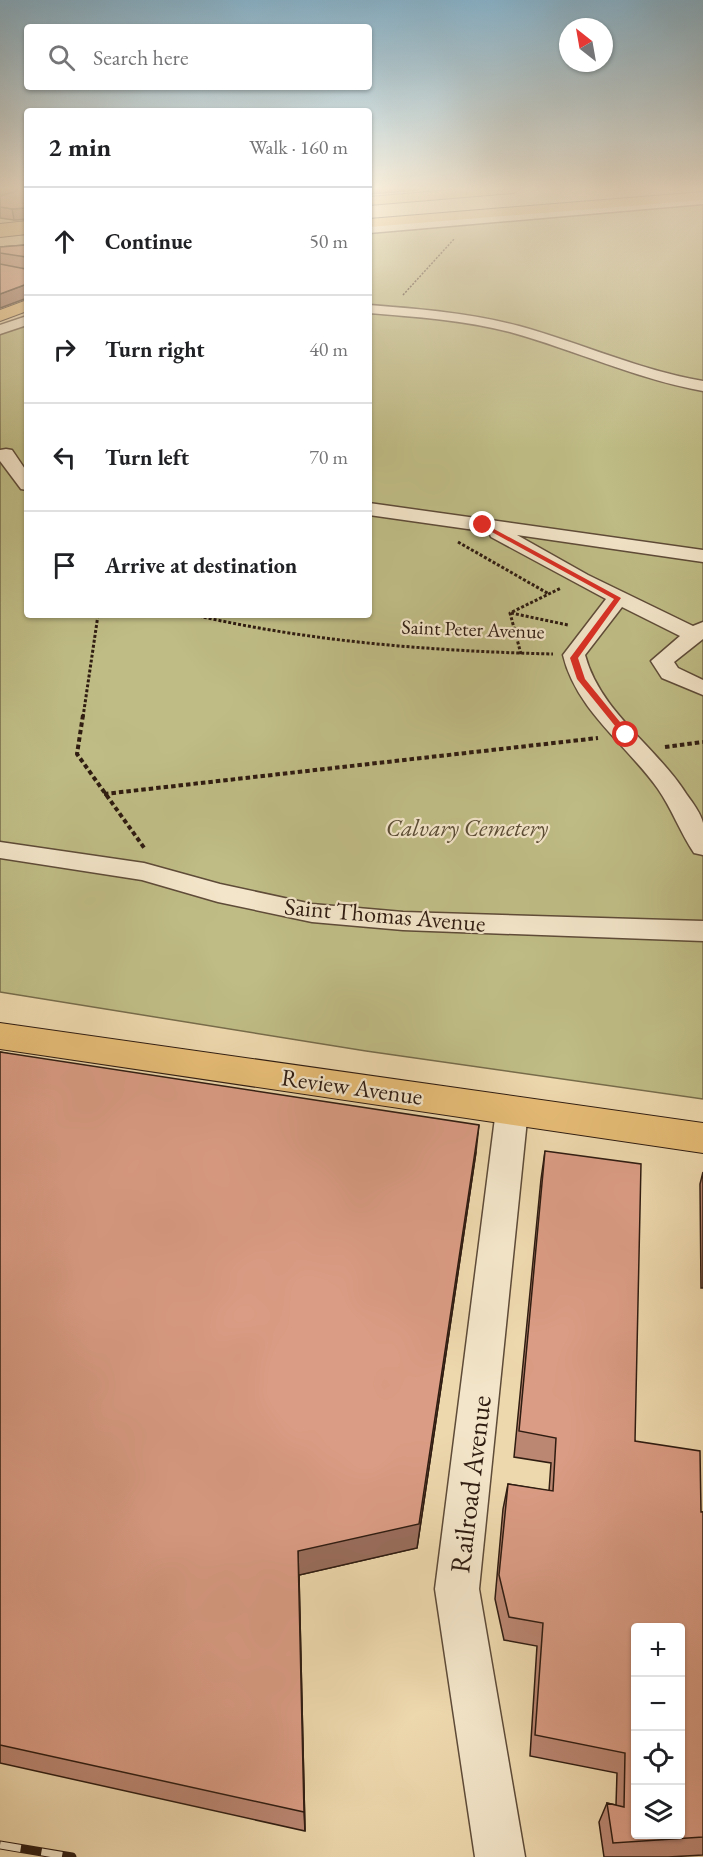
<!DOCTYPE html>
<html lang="en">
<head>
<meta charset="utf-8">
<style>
	body { margin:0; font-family:"EB Garamond",serif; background:#f6f6f6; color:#202124 }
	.controls { position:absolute; right:18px; bottom:18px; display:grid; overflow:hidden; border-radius:6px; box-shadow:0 2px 4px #0004 }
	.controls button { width:54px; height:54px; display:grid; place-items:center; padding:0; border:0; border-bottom:2px solid #e0e0e0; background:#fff; color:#202124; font:30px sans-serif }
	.compass { position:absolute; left:559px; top:18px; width:54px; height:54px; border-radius:50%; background:#fff; box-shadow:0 2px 4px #0004; rotate:329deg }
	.stop { position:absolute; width:18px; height:18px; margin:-14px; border:4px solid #d93025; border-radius:50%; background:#fff }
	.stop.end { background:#d93025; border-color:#fff; box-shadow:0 2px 6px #0008 }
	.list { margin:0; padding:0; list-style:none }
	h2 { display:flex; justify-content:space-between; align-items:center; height:78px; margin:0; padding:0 24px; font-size:26px }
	h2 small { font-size:20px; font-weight:400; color:#757577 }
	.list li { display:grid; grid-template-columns:39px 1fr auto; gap:18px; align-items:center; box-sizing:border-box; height:108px; padding:0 24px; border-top:2px solid #e0e0e0 }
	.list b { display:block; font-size:22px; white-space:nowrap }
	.list em { font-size:20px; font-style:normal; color:#757577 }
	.icon { flex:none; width:33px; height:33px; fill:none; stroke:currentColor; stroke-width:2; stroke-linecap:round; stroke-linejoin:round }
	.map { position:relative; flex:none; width:703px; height:1857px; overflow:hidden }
	.search { position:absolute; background:#fff; box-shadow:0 2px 4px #0004; left:24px; top:24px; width:348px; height:66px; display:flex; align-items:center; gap:15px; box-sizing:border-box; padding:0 21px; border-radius:6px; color:#757577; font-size:22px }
	.panel { position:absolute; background:#fff; box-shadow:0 2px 4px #0004; left:24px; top:108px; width:348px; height:510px; border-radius:6px }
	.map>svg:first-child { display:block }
	.green { fill:#bfbc85; stroke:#776c4b; stroke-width:1.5 }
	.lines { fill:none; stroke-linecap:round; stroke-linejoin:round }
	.minor-casing { stroke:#5e4b38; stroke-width:3 }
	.major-casing { stroke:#2f1c11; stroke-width:2 }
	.highway-casing { stroke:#2f1c11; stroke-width:2 }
	.path-far2 { stroke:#2f1c11; stroke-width:1.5; stroke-dasharray:2 1.5; stroke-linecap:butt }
	.path-far1 { stroke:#2f1c11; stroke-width:3; stroke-dasharray:3 2; stroke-linecap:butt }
	.path { stroke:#2f1c11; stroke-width:4; stroke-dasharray:4.5 3; stroke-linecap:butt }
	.minor { fill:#f3e5c9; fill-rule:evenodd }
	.major { fill:#e6bc76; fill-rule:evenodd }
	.highway { fill:#e6bc76; fill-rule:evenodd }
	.rail-casing { stroke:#2f1c11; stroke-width:9 }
	.rail { stroke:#f3e5c9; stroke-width:7; stroke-dasharray:21; stroke-linecap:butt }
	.wall { fill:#bb8672; stroke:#2f1c11; stroke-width:1.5 }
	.shaded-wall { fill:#996d5c; stroke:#2f1c11; stroke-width:1.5 }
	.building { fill:#da9c84; stroke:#2f1c11; stroke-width:1.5; fill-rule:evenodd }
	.route { fill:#d93025 }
	.labels { text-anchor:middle; stroke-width:4.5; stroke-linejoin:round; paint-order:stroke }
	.far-street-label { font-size:20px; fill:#2f1c11; stroke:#f3e5c9 }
	.park-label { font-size:24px; font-style:italic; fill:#5a4c34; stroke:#f3e5c9 }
	.street-label { font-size:24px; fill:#2f1c11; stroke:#f3e5c9 }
	.near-street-label { font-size:28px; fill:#2f1c11; stroke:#f3e5c9 }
</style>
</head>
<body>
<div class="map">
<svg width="703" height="1857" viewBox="0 0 703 1857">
	<rect width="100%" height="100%" fill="#edd7ac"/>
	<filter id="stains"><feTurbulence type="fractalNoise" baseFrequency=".00333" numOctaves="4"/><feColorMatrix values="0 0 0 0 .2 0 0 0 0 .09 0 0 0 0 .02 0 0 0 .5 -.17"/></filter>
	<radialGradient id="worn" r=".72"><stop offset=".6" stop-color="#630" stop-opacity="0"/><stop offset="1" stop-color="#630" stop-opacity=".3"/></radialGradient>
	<path class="green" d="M703,199V1099L366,1051L0,992V327L27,317V615H369V227Z"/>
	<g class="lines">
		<g class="minor-casing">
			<path id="minor" d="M703,198V204L369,233V225Z
				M369,305C419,309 470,313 519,326C581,343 639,370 703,381V391C636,379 575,350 510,332C464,320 416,317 369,313Z
				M27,316V325L0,334V325Z
				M6,449L12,450L27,472V490L21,489L0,461V450Z
				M369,503L703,550V562L517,535L588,575L693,626L703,622V639L674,662L678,668L703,680V695L662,678L651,661L680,636L622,607L585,655C600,712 657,747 687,795C693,803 701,814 703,823C703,833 703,845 703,855L694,853C680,832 672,809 658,789C627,745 576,710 563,655L606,599L491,537L489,532L369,515Z
				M0,842L144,863L220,884L312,904L403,912L703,921V941L403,930L312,922L218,902L142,880L0,858Z
				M512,1097L524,1101L528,1110L479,1589L525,1857H475L435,1589L496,1110L500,1101Z"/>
		</g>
		<g class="major-casing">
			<path id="major" d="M463,189H520L514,193L369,205V197Z
				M27,221V229L0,232V224Z
				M27,300V311L0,321V310Z
				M0,1023L703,1123V1153L0,1049Z"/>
		</g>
		<g class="highway-casing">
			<path id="highway" d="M703,192V200L369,227V219Z
				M27,226V234L0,237V229Z"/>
		</g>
		<path class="path-far2" d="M403,295L455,238"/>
		<path class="path-far1" d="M458,542L549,594
			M511,613L568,625
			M194,615C313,642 432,651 553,654
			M521,654L510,613L561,588
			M83,717L98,615"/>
		<path class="path" d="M83,715L77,754L145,849
			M665,747L703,742
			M104,794L598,738"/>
		<use href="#minor" class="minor"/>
		<use href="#major" class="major"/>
		<use href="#highway" class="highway"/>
		<g class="rail-casing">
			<path id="rail" d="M0,1845L72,1857"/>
		</g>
		<use href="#rail" class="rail"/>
	</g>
	<path class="wall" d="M27,189V219L14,220L0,218V196Z
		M25,245L27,298L0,308V247Z
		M0,1052L476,1152L417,1548L299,1575L305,1831L0,1763Z
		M545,1151L635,1441L701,1512H703V1855L668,1857H604L599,1822L607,1803L616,1805L617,1773L530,1756L537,1646L504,1640L495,1599L503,1509L508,1484L549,1491L551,1463L514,1457L541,1179Z
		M703,1172V1288H701L700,1184Z"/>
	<path class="shaded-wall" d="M0,189H24L0,196Z
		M369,189H418V190L369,194Z
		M25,208L27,219L14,220L12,209Z
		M27,284V298L0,308V294Z
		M479,1125L476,1152L417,1548L299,1575L305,1831L304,1812L298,1551Z"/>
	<path class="building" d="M24,189H27V211L25,208L12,209L0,207V196Z
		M27,238V284L0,294V264L26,269V257L0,253V247L25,245Z
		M0,1052L479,1125L419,1524L298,1551L304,1812L0,1745Z
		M545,1151L641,1164L635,1441L700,1451L701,1512H703V1837L613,1843L607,1803L624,1807L625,1753L535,1735L543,1623L509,1617L499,1575L508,1484L553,1491L556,1438L519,1431ZM636,1628H681V1834H636Z"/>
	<linearGradient id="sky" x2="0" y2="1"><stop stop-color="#88b6d0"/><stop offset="0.42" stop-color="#f7edda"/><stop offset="1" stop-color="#f7edda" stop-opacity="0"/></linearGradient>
	<rect width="703" height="449" fill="url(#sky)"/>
	<path class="route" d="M483,523L621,598L578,658L585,679L629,733V737H624L577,679L570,658L614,599L481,526Z"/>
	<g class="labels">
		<g class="far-street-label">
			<text transform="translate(473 629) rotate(2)" y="7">Saint Peter Avenue</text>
		</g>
		<g class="park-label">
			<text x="467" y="836">Calvary Cemetery</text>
		</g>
		<g class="street-label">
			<text transform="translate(385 915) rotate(5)" y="8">Saint Thomas Avenue</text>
			<text transform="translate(352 1087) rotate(8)" y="8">Review Avenue</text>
		</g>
		<g class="near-street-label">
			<text transform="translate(470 1484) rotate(-83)" y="10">Railroad Avenue</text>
		</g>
	</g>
	<rect width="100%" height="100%" filter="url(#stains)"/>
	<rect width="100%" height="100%" fill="url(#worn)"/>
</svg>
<div class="controls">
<button>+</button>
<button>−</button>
<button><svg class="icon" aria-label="locate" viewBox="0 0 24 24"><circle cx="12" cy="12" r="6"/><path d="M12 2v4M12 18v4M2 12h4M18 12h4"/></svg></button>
<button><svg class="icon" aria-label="layers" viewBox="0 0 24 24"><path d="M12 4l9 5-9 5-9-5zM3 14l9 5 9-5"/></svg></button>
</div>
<svg class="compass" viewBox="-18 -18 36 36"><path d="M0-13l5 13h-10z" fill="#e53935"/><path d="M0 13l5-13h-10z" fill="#757577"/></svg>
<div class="stop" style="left:626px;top:735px"></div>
<div class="stop end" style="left:483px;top:525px"></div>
<div class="search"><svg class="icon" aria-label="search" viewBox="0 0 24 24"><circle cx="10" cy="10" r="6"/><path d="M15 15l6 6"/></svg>Search here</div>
<section class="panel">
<h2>2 min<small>Walk · 160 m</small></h2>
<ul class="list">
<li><svg class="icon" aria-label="ahead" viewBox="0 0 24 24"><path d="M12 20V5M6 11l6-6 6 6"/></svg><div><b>Continue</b></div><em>50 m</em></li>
<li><svg class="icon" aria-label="right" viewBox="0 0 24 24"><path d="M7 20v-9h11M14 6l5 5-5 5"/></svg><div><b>Turn right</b></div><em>40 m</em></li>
<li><svg class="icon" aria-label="left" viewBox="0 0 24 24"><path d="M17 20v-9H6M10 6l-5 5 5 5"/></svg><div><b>Turn left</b></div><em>70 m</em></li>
<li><svg class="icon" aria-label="arrive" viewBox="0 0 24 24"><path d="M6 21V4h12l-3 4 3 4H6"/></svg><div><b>Arrive at destination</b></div></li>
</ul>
</section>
</div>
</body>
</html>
